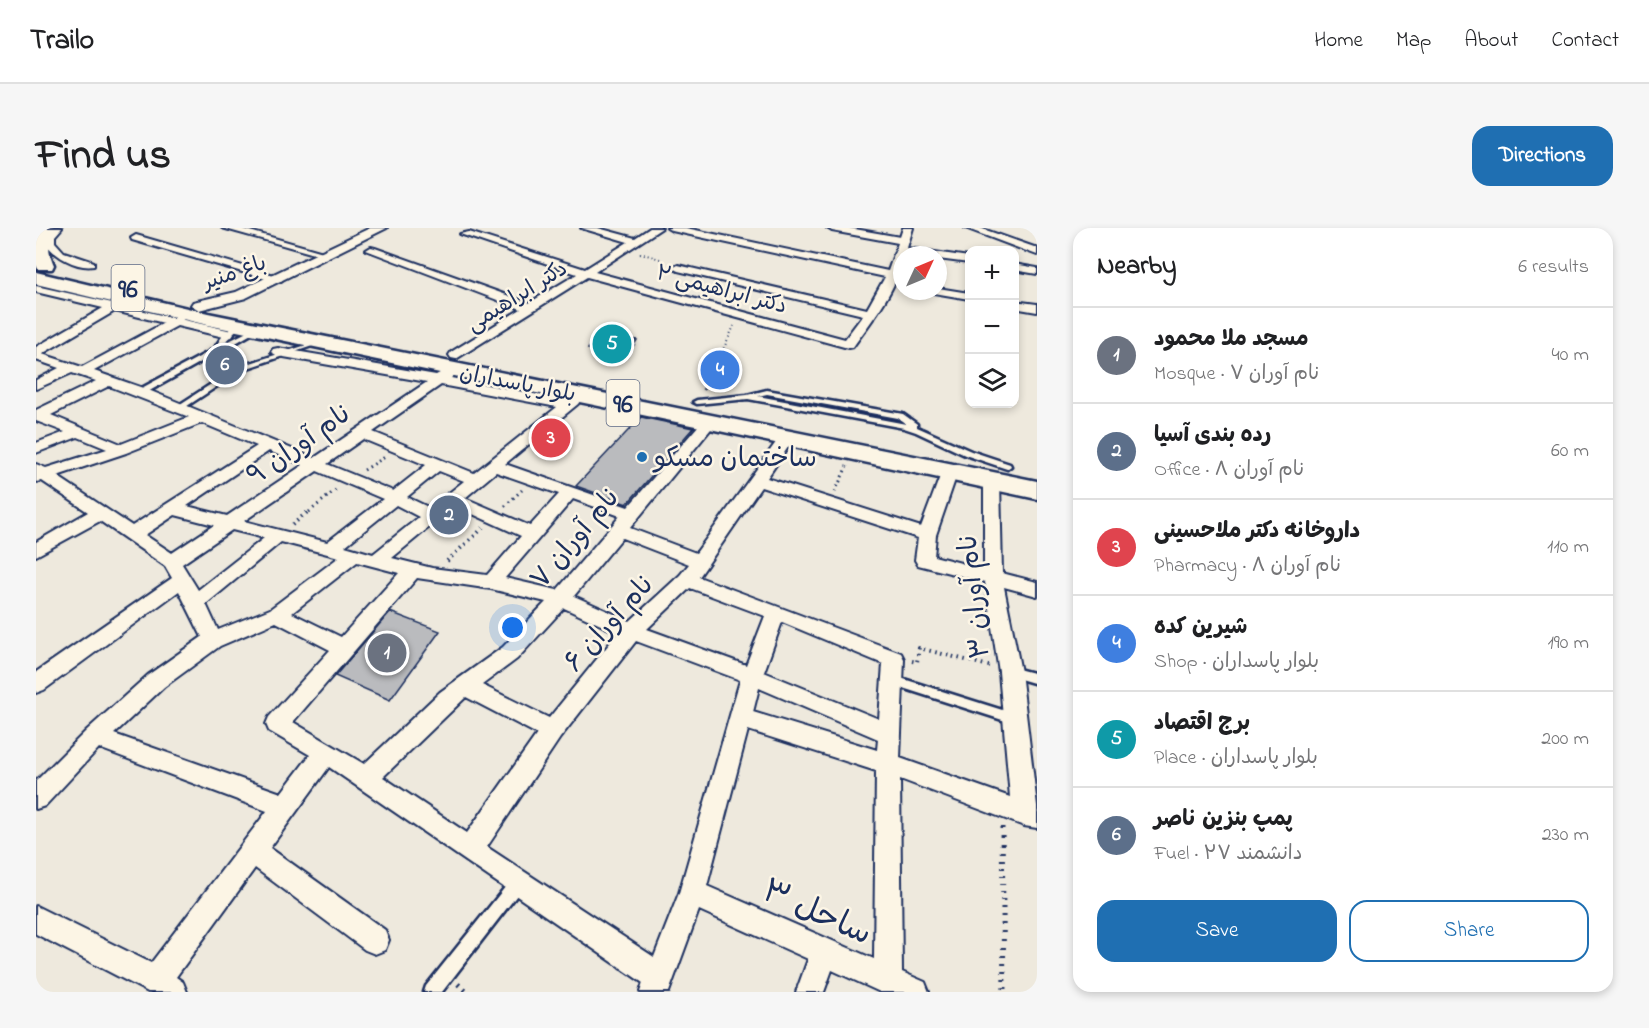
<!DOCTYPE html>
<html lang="en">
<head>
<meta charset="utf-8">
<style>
	body { margin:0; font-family:"Indie Flower","Playpen Sans Arabic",sans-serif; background:#f6f6f6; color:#202124 }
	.controls { position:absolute; right:18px; top:18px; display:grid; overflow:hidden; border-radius:12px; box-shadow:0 3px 9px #0003 }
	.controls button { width:54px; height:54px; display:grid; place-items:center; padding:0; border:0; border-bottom:2px solid #e0e0e0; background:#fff; color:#202124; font:30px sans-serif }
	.compass { position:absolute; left:857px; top:18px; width:54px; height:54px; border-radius:50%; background:#fff; box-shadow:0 3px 9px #0003; rotate:46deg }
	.you { position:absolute; left:477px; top:400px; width:21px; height:21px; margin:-15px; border:4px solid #fff; border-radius:50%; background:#1a73e8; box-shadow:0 0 0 9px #1a73e833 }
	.badge { display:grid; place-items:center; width:39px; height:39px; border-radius:50%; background:#1f6fb2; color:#fff; font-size:20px; font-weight:700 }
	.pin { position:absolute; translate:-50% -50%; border:3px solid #fff; box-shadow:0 2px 6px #0006 }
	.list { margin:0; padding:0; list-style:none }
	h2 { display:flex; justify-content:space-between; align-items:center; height:78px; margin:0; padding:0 24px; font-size:26px }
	h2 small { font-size:20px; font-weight:400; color:#757577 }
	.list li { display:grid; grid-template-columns:39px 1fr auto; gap:18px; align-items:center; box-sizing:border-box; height:96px; padding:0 24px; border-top:2px solid #e0e0e0 }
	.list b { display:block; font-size:22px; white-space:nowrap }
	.list p { margin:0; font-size:20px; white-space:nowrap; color:#757577 }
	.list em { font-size:20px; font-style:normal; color:#757577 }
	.actions { display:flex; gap:12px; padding:18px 24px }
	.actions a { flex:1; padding:14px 0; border:2px solid #1f6fb2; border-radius:18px; text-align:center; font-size:21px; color:#1f6fb2 }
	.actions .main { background:#1f6fb2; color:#fff }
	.icon { flex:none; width:33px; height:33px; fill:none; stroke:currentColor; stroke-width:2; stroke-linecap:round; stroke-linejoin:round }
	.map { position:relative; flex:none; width:1001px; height:764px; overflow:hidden; border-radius:18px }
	header { display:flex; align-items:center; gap:36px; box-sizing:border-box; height:84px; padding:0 30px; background:#fff; border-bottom:2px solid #e0e0e0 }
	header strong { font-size:28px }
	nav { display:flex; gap:33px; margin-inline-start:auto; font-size:21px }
	.intro { display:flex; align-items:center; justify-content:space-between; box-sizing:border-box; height:144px; padding:0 36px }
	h1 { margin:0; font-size:42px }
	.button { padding:15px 27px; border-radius:18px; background:#1f6fb2; color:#fff; font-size:21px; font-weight:700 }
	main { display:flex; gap:36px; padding:0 36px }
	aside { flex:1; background:#fff; border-radius:18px; box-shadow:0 3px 9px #0003 }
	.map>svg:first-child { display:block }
	.building { fill:#babbbe; stroke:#1b2f5e; stroke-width:1.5 }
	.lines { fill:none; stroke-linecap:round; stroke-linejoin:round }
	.service-casing { stroke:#1b2f5e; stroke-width:5 }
	.minor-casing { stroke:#1b2f5e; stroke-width:4 }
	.tertiary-casing { stroke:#1b2f5e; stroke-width:4 }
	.trunk-casing { stroke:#1b2f5e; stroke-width:5 }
	.path-far3 { stroke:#1b2f5e; stroke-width:2; stroke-dasharray:1 3; stroke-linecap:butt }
	.path-far2 { stroke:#1b2f5e; stroke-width:3; stroke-dasharray:1.5 4; stroke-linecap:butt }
	.path-far1 { stroke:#1b2f5e; stroke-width:4; stroke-dasharray:1.5 4.5; stroke-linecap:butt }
	.path { stroke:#1b2f5e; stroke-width:5; stroke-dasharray:2 6; stroke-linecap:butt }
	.service { fill:#fcf5e5; fill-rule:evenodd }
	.minor { fill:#fcf5e5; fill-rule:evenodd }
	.tertiary { fill:#fcf5e5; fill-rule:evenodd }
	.trunk { fill:#fcf5e5; fill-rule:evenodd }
	.poi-dot { fill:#1f6fb2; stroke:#fcf5e5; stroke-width:2 }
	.labels { text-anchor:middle; stroke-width:5; stroke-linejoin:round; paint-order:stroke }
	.far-street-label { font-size:22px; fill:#1b2f5e; stroke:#fcf5e5 }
	.shield { fill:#fcf5e5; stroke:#5e6a86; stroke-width:1.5 }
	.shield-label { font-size:26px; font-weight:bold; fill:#1b2f5e }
	.street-label { font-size:27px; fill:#1b2f5e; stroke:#fcf5e5 }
	.poi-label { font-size:27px; fill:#1b2f5e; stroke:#fcf5e5; text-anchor:start }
	.near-street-label { font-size:33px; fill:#1b2f5e; stroke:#fcf5e5 }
</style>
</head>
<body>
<header>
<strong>Trailo</strong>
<nav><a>Home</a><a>Map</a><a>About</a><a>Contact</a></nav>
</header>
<div class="intro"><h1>Find us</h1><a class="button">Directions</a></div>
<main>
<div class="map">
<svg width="1001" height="764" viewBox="0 0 1001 764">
	<rect width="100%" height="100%" fill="#eee9dd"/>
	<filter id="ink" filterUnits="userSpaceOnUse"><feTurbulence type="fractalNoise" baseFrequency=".0167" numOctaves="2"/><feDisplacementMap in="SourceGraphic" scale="12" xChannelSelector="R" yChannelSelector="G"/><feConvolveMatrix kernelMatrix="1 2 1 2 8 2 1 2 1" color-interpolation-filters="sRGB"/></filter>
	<g filter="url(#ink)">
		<path class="building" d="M563,105L601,112L590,130L552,121Z
			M605,189L657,200L591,276L540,258Z
			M354,384L404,403L354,472L299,448Z"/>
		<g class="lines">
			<g class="service-casing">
				<path id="service" d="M196,100L201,101L187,116L219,100L224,101L184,124L183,133L202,139L283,113L288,114L206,142L145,182H139L138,180L197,142L176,136V128L108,166H102V162L178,121L185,110Z
					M731,162L867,186L881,196V199L935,223L974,236L975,238L971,241L929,227L880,204L868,200L712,171L661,176L657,174L661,172L711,167ZM731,166L862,190L870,196L722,168Z
					M974,439L1001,446V456L970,447L968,444L970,441Z
					M855,447L979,486L983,487L985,491L983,495L979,496L851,455L849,452L851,449Z
					M483,646L488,648L490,653L488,658L406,764H388L390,758L478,648Z"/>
			</g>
			<g class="minor-casing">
				<path id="minor" d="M15,0H26L19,8V14L28,24L58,34V38C40,41 19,28 9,15V7Z
					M186,0H203L294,26L289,29Z
					M545,0H562L599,10L614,0H626L559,44L809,111L827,87L642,43L636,40L642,37L831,81L849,49L636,3L631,0H650L852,43L862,15L796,3L791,0H813L864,9L867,0H877L871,20L933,29V35L902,31V27H866C866,56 833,96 817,119L812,120L551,49L420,131L415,130L413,127L415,124L485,81L330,22L335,19L339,20L493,75L541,46L424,6L433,4L549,41L592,14Z
					M929,0H944L1001,20V27Z
					M100,7L245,49L247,51L245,53H237L96,12L95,10Z
					M978,36L1001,40V46L978,42Z
					M0,58L76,75L87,73L88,78L137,90L142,88L148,92L196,103L198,106L196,109L192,110L141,98L58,143L110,161L278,230L391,154L242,128L235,124L237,121L242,120L400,147L419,137L426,141L415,150L529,172L537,169L542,170L544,173L542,176L469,236L592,279L669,190H679L681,193L679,196L594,300L660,325L746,206H756L759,209L731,250L885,299L906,243L908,239H920L922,243L900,307L898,328L948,341V252L950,248H962L964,252L966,345L1001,354V368L968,359L985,444L1001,578V600L988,598L864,551L866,744L889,754L893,764H844L796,742L788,764H760L772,731L663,682L633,764H604L607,755L293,539L234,620L349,702L353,712L349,722L339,726L329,722L219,640L140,749L147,754L151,764H112L0,706V678L115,735L231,583L63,520L9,578L0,581V553L51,502L112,447L166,409L143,363L8,462L0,465V444L136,350L129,338L64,293L0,328V314L52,284L6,253L0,254V236L10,240L71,221L42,209L0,225V215L29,204L0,193V182L60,153L36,145L0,161V152L23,140L0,132V119L67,80L0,64ZM79,83L128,95L46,139L6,126ZM405,157L521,179L438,245L337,204ZM73,158L153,189L85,216L15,187ZM166,195L221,218L96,298L21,248L90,225ZM327,211L390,237L357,263L291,236ZM233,223L267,237L191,288L151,278ZM281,243L347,271L291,314L208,293ZM403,243L428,253L394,280L371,269ZM460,244L523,266L494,298L429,270ZM725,259L882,310L879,332L882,337L949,354L963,444L974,569L864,530L868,431L865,425L663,349ZM537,271L584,288L521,362L469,350ZM360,277L383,289L337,326L309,318ZM419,278L485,308L451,347L396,340L356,330ZM139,287L178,297L136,325L109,307ZM196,302L228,310L162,362L146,336ZM586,310L653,336L644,347L594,393L538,368ZM245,314L303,329L234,381L182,402L170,376ZM321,334L363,345L305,409L256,385ZM381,350L455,361L510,374L467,419L404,464L328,536L257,494ZM654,360L729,388L710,437L611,401ZM528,380L582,405L513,490L446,457L481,431ZM240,394L294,422L233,489L230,496L233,503L274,527L245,565L78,506L128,459L184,418ZM746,394L847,436L843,491L728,444ZM600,413L704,452L643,665L618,729L451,619L524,510ZM723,460L842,511L841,522L717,484ZM430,469L501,506L431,605L347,549ZM712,502L840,543L838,731L671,658Z
					M902,60L933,65V71L898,65L896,63H902Z
					M978,73L1001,76V84L978,80Z"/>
			</g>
			<g class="tertiary-casing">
				<path id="tertiary" d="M334,0H351L210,70L163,82L155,77L157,74L200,64Z"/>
			</g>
			<g class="trunk-casing">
				<path id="trunk" d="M5,0H23C12,16 10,17 18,37L16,41H2L0,37V6Z
					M0,44L172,85L1001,253V271L674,201L172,97L0,56Z"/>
			</g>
			<path class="path-far3" d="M604,25L624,31
				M686,124L698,98"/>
			<path class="path-far2" d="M667,162L686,122
				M328,242L349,229
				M799,264L811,238
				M469,278L486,262
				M273,284L302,260"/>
			<path class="path-far1" d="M256,297L274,282
				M411,333L447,300
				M876,433L881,434L883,420L953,438"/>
			<path class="path" d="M966,599L968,764
				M422,756L431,764"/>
			<use href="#service" class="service"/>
			<use href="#minor" class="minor"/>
			<use href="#tertiary" class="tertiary"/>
			<use href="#trunk" class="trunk"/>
		</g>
	</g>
	<circle class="poi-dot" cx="606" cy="229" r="6"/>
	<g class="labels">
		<g class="far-street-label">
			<text transform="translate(198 43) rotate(-19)" y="8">باغ منیر</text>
			<text transform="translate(686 60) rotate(15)" y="8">دکتر ابراهیمی ۲</text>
			<text transform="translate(480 67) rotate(-32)" y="8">دکتر ابراهیمی</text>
			<text transform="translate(482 154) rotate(11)" y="8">بلوار پاسداران</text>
		</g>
		<g class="shield">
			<rect x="75.5" y="37" width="33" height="46" rx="4.5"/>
			<rect x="570.5" y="152" width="33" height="46" rx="4.5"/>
		</g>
		<g class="shield-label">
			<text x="92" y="69">96</text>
			<text x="587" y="184">96</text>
		</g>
		<g class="street-label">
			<text transform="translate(262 216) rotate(-35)" y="9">نام آوران ۹</text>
			<text transform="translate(538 310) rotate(-50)" y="9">نام آوران ۷</text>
			<text transform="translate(937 369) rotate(-96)" y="9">نام آوران ۳</text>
			<text transform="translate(572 395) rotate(-48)" y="9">نام آوران ۶</text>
		</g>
		<g class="poi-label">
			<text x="618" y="238">ساختمان مسکو</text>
		</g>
		<g class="near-street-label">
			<text transform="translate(782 682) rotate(24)" y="12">ساحل ۳</text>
		</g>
	</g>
</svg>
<div class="controls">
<button>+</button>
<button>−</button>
<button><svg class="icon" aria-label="layers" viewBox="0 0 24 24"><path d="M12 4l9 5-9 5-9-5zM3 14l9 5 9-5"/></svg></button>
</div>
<svg class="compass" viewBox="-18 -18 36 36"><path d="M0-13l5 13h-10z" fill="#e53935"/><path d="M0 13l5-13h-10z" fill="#757577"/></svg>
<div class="you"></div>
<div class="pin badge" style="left:351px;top:425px;background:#6b7280">1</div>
<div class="pin badge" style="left:413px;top:287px;background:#5c6f8a">2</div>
<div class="pin badge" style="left:515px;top:210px;background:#e0444e">3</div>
<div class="pin badge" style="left:684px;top:142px;background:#3f7fe0">4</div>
<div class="pin badge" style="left:576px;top:116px;background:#0f9aa8">5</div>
<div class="pin badge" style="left:189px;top:137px;background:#5c6f8a">6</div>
</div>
<aside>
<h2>Nearby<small>6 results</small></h2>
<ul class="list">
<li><span class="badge" style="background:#6b7280">1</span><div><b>مسجد ملا محمود</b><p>Mosque · نام آوران ۷</p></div><em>40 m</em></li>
<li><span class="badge" style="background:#5c6f8a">2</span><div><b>رده بندی آسیا</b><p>Office · نام آوران ۸</p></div><em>60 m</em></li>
<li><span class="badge" style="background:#e0444e">3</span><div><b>داروخانه دکتر ملاحسینی</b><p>Pharmacy · نام آوران ۸</p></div><em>110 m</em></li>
<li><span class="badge" style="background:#3f7fe0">4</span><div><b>شیرین کده</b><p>Shop · بلوار پاسداران</p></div><em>190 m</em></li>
<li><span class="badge" style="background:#0f9aa8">5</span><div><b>برج اقتصاد</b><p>Place · بلوار پاسداران</p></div><em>200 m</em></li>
<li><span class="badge" style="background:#5c6f8a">6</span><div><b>پمپ بنزین ناصر</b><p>Fuel · دانشمند ۲۷</p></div><em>230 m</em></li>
</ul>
<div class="actions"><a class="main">Save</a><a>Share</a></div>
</aside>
</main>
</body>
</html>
